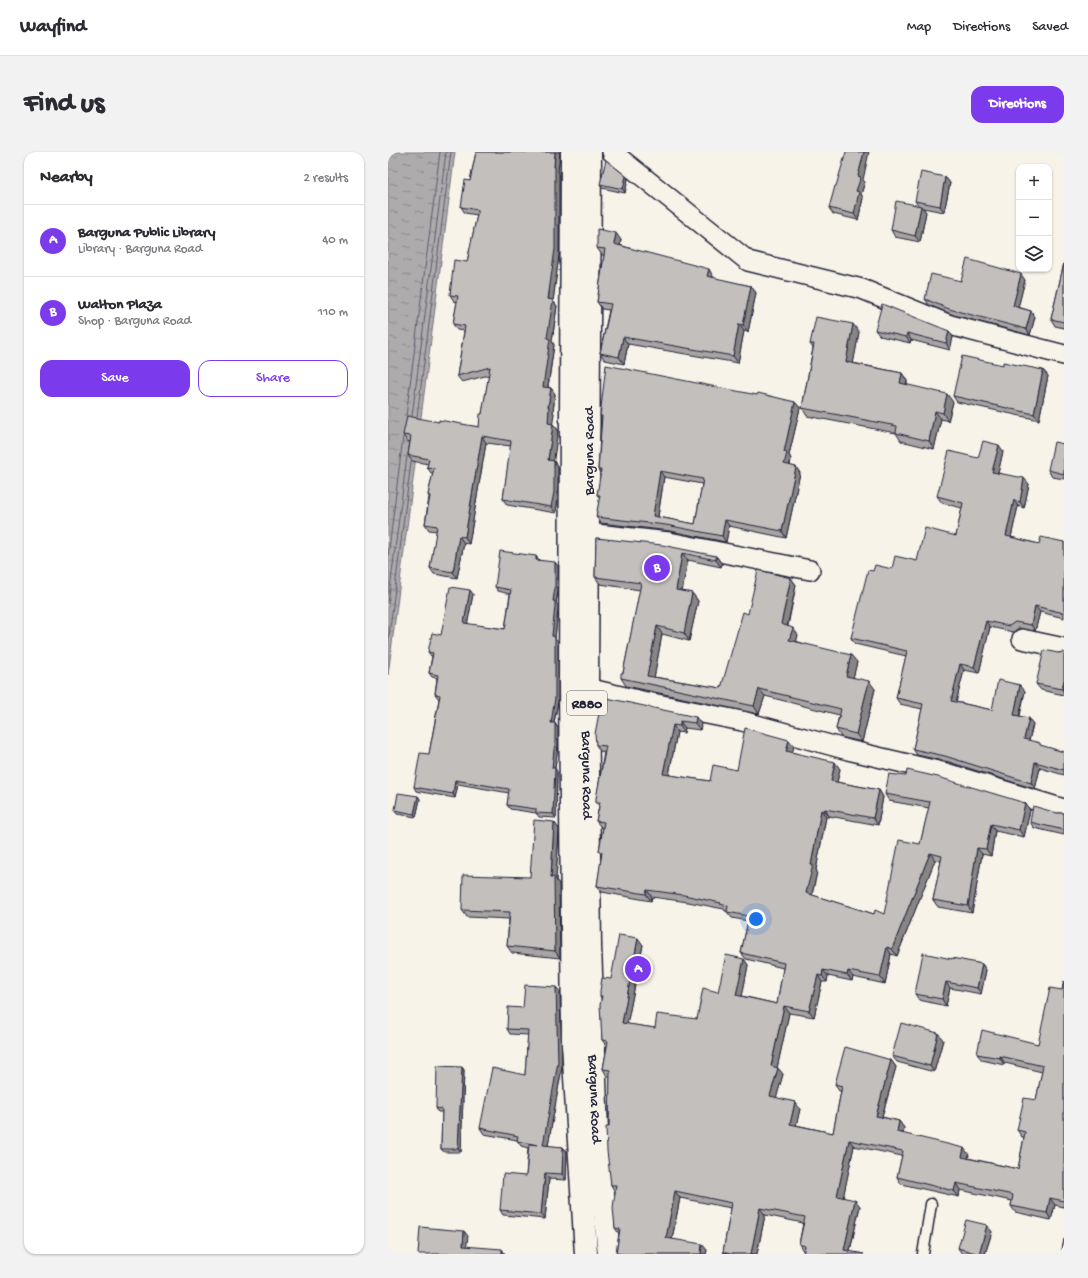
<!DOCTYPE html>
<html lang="en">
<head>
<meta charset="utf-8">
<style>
	body { margin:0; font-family:"Gochi Hand",sans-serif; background:#f2f2f3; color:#2b2b33 }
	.controls { position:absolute; right:12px; top:12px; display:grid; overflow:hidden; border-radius:8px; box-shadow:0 1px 3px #0004 }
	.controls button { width:36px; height:36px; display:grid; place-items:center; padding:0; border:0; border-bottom:1px solid #e1e1e2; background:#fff; color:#2b2b33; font:20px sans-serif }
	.you { position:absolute; left:368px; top:767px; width:14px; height:14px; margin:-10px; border:3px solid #fff; border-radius:50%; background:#1a73e8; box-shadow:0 0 0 6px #1a73e833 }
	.badge { display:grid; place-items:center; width:26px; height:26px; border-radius:50%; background:#7c3aed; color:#fff; font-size:13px; font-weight:700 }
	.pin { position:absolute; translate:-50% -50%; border:2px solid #fff; box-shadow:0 1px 4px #0006 }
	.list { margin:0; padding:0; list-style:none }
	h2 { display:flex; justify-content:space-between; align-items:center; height:52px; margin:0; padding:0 16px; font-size:17px }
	h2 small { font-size:13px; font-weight:400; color:#7c7c81 }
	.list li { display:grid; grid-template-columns:26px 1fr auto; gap:12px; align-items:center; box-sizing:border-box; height:72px; padding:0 16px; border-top:1px solid #e1e1e2 }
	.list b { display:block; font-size:15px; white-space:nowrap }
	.list p { margin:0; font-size:13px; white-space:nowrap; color:#7c7c81 }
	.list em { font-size:13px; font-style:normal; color:#7c7c81 }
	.actions { display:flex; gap:8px; padding:12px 16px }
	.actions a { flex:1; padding:9px 0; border:1px solid #7c3aed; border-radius:12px; text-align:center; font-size:14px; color:#7c3aed }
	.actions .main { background:#7c3aed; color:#fff }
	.icon { flex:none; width:22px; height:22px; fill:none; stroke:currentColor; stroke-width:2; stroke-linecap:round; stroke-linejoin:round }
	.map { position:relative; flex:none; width:676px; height:1102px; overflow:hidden; border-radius:12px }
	header { display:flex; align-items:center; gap:24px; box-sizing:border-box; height:56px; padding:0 20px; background:#fff; border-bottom:1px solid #e1e1e2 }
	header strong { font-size:19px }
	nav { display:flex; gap:22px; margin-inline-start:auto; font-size:14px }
	.intro { display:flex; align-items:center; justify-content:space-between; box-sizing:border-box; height:96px; padding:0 24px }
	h1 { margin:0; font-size:28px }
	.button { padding:10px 18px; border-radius:12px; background:#7c3aed; color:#fff; font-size:14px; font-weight:700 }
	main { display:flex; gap:24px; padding:0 24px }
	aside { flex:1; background:#fff; border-radius:12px; box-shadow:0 1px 3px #0004 }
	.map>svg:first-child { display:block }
	.water { fill:url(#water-ripples); stroke:#76747f }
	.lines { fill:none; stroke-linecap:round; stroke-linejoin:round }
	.shore { stroke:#5a5969; stroke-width:1 }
	.lane-casing { stroke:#22223b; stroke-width:13 }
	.street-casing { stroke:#22223b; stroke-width:22 }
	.primary-casing { stroke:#22223b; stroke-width:25 }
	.lane { stroke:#f7f3e8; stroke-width:10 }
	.street { stroke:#f7f3e8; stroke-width:19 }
	.primary { stroke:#f7f3e8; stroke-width:22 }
	.wall { fill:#a7a4a3; stroke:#22223b; fill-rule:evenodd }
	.shaded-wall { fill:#888684; stroke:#22223b }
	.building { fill:#c2bfbd; stroke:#22223b; fill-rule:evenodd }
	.labels { text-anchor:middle; stroke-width:3; stroke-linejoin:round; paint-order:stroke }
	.shield { fill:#f7f3e8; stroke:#62616f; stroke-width:1 }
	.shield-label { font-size:14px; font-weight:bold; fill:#22223b }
	.street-label { font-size:15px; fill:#22223b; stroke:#f7f3e8 }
</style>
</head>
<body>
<header>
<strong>Wayfind</strong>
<nav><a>Map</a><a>Directions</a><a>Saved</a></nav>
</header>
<div class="intro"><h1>Find us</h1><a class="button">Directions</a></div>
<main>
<aside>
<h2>Nearby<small>2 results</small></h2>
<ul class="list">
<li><span class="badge">A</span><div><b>Barguna Public Library</b><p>Library · Barguna Road</p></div><em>40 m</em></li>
<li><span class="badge">B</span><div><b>Walton Plaza</b><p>Shop · Barguna Road</p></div><em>110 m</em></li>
</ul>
<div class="actions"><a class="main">Save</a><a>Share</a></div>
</aside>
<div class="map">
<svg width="676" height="1102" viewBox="0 0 676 1102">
	<defs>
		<pattern id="water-ripples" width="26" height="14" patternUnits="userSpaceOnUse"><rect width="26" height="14" fill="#aeabad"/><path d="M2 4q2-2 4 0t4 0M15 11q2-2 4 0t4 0" fill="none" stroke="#8d8b8e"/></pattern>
	</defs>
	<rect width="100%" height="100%" fill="#f7f3e8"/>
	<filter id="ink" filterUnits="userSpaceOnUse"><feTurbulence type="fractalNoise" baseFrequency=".025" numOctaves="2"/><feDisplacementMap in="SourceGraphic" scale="8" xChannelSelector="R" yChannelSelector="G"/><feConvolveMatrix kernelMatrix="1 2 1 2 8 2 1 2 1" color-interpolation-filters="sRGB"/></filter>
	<g filter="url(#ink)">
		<path class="water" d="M0,0H67L0,523Z"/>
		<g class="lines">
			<path class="shore" d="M18,264L52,0
				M24,264L58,0
				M29,265L63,0
				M0,405L15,285
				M0,452L19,304
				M0,492L23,310"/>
			<g class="lane-casing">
				<path id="lane" d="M535,1102L543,1052"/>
			</g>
			<g class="street-casing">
				<path id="street" d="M224,0L360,109L474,137L562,173L676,203
					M199,381L281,390L422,418
					M634,487L676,496
					M199,536L254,549L354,569L460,598L558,621L676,657"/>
			</g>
			<g class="primary-casing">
				<g id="primary">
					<path d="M184,0L182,532L185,893L198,1102"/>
					<path id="s1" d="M202,0L199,536L202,794L209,981L221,1102"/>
				</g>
			</g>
			<use href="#lane" class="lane"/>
			<use href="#street" class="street"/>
			<use href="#primary" class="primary"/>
		</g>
		<path class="wall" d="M88,0H172L170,19L171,21V103L165,149L169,154L164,189L166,193L160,235L163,236L167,242L165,260L166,261L164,271L165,272L170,278L165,309L170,315V346L168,361L119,353L115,347L123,294L98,291L81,392L76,391L69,426L46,422L42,416L49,379L41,378L37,372L41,345L40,343L45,321H43L39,315L40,312L24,309L20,303L22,290L19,289L15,283L51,270L91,275L94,262L101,223L74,230L69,224L76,179L69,178L65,172L69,150L66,149L62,143L79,110L89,63L77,61L73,55L82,29Z
			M238,24L240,27L237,41L214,36L212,32Z
			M557,25L562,31L556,60L535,56L538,60L532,90L507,85L503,78L530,53L527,49Z
			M475,28L477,30L473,42L475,46L470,68L445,62L441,56L448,34Z
			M233,88L232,93L325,124V126L363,134L368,141L360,180L356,179L350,211L240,192L236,212L217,208L212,201L221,158L214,157L209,150L216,103H214L209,96Z
			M676,111V176L667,174L663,167Z
			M637,128L630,155L643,159L647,165L642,183L566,163L541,153L537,147L573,129Z
			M487,178L561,179L565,185L562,198L523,188L522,191L492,184Z
			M471,180L465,211L514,221L519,229V233L565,250L560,269L553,267L546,297L513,289L508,281L419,264L414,256L425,196L422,192Z
			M615,213L655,218L660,224L651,268L569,250L565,244Z
			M369,243L407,250L412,256L401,303L403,307L402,314L408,315L412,321L398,386L341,374L338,390L282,379L213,371L208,365L212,346L209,343L213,322L210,318L213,266L212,264ZM276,325L314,332L307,372L270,365Z
			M676,292V327L664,325L660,318Z
			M615,299L610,321L641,332L636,356L630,354L623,385L651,392L676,390V466L652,460L647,479L631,476L625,480L602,475L591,521L576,518L568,550L604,558L637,539L632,564L645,572L641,589L654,594L676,600V623L652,616L647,637L561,610L529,603L525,597L534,557L512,552L508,546L518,504L467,492L463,486L485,419L504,417L529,409L568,384L574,356L554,351L549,344L590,306Z
			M208,386L328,404L334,412L333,415L300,408L294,439L304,441L310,449L301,489L274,482L266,525L333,536L360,462L403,426L408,433L400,474L410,483L408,489L469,510L465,525L487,537L474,590L453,585L448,577L451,563L377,544L371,562L238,534L233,526L235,521L252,438L212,432L207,425Z
			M151,408L170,414V439L168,451L170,453V458L167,486L170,489V550L166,571L170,576V593L167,616L169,620L168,666L151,665L148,661L122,657L119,653L121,641L70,632L67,646L28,639L26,635L41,602L51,547L50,546L47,542L49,526L44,525L41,521L44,504H43L40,500L85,442L79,472L117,477L122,442L110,439L107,435Z
			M676,500V543L653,538L648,532L670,501Z
			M214,545L313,572L312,578L297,576L296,581L289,580L281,623L322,629L406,594L404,600L452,617L449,630L491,638L495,645L490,673L441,664V665H438L428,718L429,720L424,743L486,762H496L532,692L541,656L501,649L497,642L637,651L642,658L636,685L607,679L603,704L594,702L584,761L550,755L545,748L553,709L547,708L509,804L503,802L497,832L465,825L464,829L440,824L439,830H434L426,865L401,861L389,916L395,922L388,946L407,950L412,957L408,973L445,981L453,939H451L447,932L503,908L508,915L494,965L511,969L516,976L515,982L581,1003L580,1006L630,1017L636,985H634L629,978L648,948L654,920L617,911L616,913L594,908L589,902L650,892L674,838L676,829V1055L667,1053L663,1068L627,1060L623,1054L624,1049L572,1038L571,1045L513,1032L509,1025L514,1004L466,994L455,1045L472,1054L462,1099H415L411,1092L415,1071L377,1063L369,1102H336L335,1100L343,1056L292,1046L284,1087L319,1098L318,1102H229L228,1101L231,1082L227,1076V1040L223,1033L221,975L222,924H219L215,917L219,895L214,888L213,846L212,844L223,827L255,793L239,872L267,876L309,867L356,807L360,813L354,844L389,852L395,816L358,807L353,801L360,769L344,766L339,760V759H337L336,757L300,750L264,745L263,749L214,740L209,734L214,704L211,699L215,676L213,675L208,669L211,654L208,650L216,600L212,599L208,593Z
			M30,644L32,647L28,665L9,662L7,658Z
			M669,661H676V683L646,676L642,670Z
			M166,670L171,677L168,728L171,732L172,806L124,801L119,794L121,767L79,765L74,758L142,725Z
			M564,807L594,812L598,818L593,842L562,836L558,854L531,848L527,842Z
			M168,835L172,840L174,915L160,994L175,995L179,1000L178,1028L161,1027L157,1067L115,1063L112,1058L138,1024L140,996L133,994L129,988L96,982L92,976L137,923L140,883L122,882L119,877L135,856Z
			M555,888L546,920L509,910L504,904Z
			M74,915L76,918L73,1000H56L53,997L54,960H50L48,956Z
			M599,1073L604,1080L597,1102H574L570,1096Z"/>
		<path class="shaded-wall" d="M167,0H172L170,19L171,21V103L165,149L169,154L164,189L166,193L159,241L155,235L159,186Z
			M476,0H481L475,28L477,30L473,42L475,46L470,68L466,62L470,24Z
			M238,24L240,27L237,41L235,37Z
			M557,25L562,31L556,60L552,54Z
			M533,54L538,60L532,90L527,84Z
			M228,81L233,88L231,99L226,92Z
			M321,117L325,124L323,131L319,124Z
			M633,122L637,128L629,160L625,154Z
			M363,134L368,141L360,180L355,173Z
			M643,159L647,165L642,183L638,177Z
			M351,172L356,179L350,211L345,204Z
			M465,172L471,180L464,218L458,210Z
			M561,179L565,185L562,198L558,191Z
			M519,181L523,188L522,191L518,185Z
			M235,185L240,192L236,212L231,205Z
			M655,218L660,224L651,268L646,262Z
			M514,221L519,229L517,239L512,231Z
			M163,236L167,242L165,260L166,261L164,277L160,271V255Z
			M559,242L565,250L560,269L555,261Z
			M407,250L412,256L401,303L403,307L400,318L396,312V300Z
			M547,259L553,267L546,297L541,289Z
			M165,272L170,278L165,314L160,308Z
			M94,284L98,291L81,392L77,385Z
			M611,293L615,299L609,326L604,320Z
			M166,309L170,315V346L168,361L163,355Z
			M408,315L412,321L398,386L394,379Z
			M272,319L276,325L269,370L265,364Z
			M636,326L641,332L636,356L632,350Z
			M626,348L630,354L622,390L618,384Z
			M337,368L341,374L338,390L334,384Z
			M71,384L76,391L69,426L65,420Z
			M294,401L300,408L293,445L288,438Z
			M148,404L151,408H148Z
			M328,404L334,412L333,415L328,408Z
			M167,410L170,414V439L168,451L170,453V458L167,486L170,489V550L165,575L163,571L165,449Z
			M403,426L408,433L398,480L393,472Z
			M82,438L85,442L79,475L76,471Z
			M304,441L310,449L301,489L296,481Z
			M647,454L652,460L647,479L643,473Z
			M598,469L602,475L591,521L586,515Z
			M269,474L274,482L265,532L259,524Z
			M405,476L410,483L407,495L401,488Z
			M463,503L469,510L464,531L458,524Z
			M572,512L576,518L567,555L563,549Z
			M676,528V541L674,537Z
			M481,529L487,537L474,590L468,582Z
			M632,533L637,539L630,569L626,563Z
			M371,537L377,544L371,562L366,554Z
			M308,565L313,572L312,578L307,571Z
			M641,566L645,572L640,593L636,587Z
			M292,569L297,576L296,581L292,574Z
			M167,571L170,576V593L167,616L169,620L168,666L165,662L164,616Z
			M285,573L289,580L280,628L275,622Z
			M401,588L406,594L403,606L398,599Z
			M447,610L452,617L448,635L443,629Z
			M647,610L652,616L647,637L643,631Z
			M67,628L70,632L67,646L65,642Z
			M491,638L495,645L490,673L485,666Z
			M30,644L32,647L28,665L26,662Z
			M637,651L642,658L636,685L631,678Z
			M437,657L441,664V665L436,659Z
			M433,658L438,665L428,718L429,720L423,747L418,741Z
			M166,670L171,677L168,728L171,732L172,806L167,799L163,725Z
			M603,672L607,679L603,704L598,697Z
			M589,696L594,702L584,761L580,754Z
			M542,701L547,708L509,804L504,797Z
			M259,738L264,745L263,749L258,742Z
			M250,786L255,793L238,878L234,871Z
			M499,795L503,802L497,832L492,825Z
			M356,807L360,813L353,850L348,843Z
			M594,812L598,818L593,842L589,836Z
			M435,818L440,824L439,830L434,824Z
			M460,819L465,825L464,829L459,823Z
			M430,823L434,830L426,865L421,859Z
			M558,830L562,836L558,854L554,847Z
			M168,835L172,840L174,915L159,999L155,993Z
			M396,854L401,861L388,921L383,914Z
			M550,881L555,888L546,920L542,914Z
			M612,904L617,911L616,913L612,906Z
			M503,908L508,915L492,971L488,964Z
			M74,915L76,918L73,1000L70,997Z
			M390,916L395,922L387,951L382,944Z
			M407,950L412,957L407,979L402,972Z
			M511,969L516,976L514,987L509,980Z
			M461,988L466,994L454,1051L449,1044Z
			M175,995L179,1000L178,1028L174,1022Z
			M576,996L581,1003L579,1012L574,1005Z
			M157,1021L161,1027L157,1067L153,1062Z
			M568,1031L572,1038L571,1045L566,1039Z
			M287,1039L292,1046L283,1092L278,1086Z
			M662,1046L667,1053L663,1068L659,1061Z
			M467,1048L472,1054L461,1102L456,1098Z
			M372,1056L377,1063L369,1102H363Z
			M599,1073L604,1080L597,1102H591Z
			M76,1079L80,1084L78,1099L75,1094Z
			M314,1092L319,1098L318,1102H313Z
			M114,1097L117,1102H114Z"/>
		<path class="building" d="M88,0H167L166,15H167V97L160,147L165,148L159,186L162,187L155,235L163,236L160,255H161L160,271L165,272L160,308L166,309V340L163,355L115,347L123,289L94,284L77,385L71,384L65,420L42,416L49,374L37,372L42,344L40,343L46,316L39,315L41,307L20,303L23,284L15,283L19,264L51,270V268L91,275L92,262H94L102,215L69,224L77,174L65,172L70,144L62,143L66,108L79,110L90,58L73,55L77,28L82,29Z
			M458,0H476L470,24L473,25L468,39L471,40L466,62L441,56L447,34H448Z
			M218,8L238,24L235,37L212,32Z
			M533,20L557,25L552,54L527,49Z
			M508,49L533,54L527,84L503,78Z
			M209,77L228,81L226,92L321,117L319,124L363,134L355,173L351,172L345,204L235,185L231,205L212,201L223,152L209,150L217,97L209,96Z
			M579,107L633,122L625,154L643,159L638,177L561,157L537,147L543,122L573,129Z
			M676,111V170L663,167Z
			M494,152L561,179L558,191L519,181L518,185L487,178Z
			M428,165L465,172L458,210L514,221L512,231L559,242L555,261L547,259L541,289L508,281L509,274L414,256L426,192H422Z
			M574,204L615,213V210L655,218L646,262L565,244Z
			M218,213L369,243L370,241L407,250L396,300L399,301L396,312L408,315L394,379L337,368L334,384L278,373L208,365L212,343H209L213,318H210L214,264H212ZM272,319L315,327L307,372L265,364Z
			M595,289L611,293L604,320L636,326L632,350L626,348L618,384L651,392L653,385L676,390V461L647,454L643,473L627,470L621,474L598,469L586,515L572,512L563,549L604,558L610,528L632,533L626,563L641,566L636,587L652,591V593L676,600V618L647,610L643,631L557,604L525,597L535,552L508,546L519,499L463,486L480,418L485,419L487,413L504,417L507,404L529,409L537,376L568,384L575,351L549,344L561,299L590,306Z
			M666,290L676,292V322L660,318Z
			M208,386L274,393L328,404V408L294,401L288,438L304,441L296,481L269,474L259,524L333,536L355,460L360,462L370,418L403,426L393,472L405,476L401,488L463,503L458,524L481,529L468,582L448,577L453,557L371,537L366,554L233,526V521H235L253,431L207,425Z
			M112,399L148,404V408L167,410V435L165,449H167V454L164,484L167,485V546L163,571H167V589L164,616H167L165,662L148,661V657L119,653L121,637L67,628L65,642L26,635L32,601L41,602L52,543L47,542L50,523L41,521L45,501L40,500L44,481L53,483L62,435L82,438L76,471L117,477L123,438L107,435Z
			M656,498L670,501L676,500V528L674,537L648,532Z
			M214,545L308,565L307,571L292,569V574L285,573L275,622L322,629L325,613L349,618L357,576L401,588L398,599L447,610L443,629L491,638L485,666L437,657L436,659L433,658L423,713H425L418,741L486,762L487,758L496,762L511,688L532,692L542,650L497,642L501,622L518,624L519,618L550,625L637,651L631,678L603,672L598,697L589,696L580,754L545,748L554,704L542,701L504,797L499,795L492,825L460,819L459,823L435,818L434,824L430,823L421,859L396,854L383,914L390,916L382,944L407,950L402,972L445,981L454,934L447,932L457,895L503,908L488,964L511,969L509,980L576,996L574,1005L630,1017L637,980L629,978L636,946L648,948L655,914L612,904V906L589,902L594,878L650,892L662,836L674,838L676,829V1049L662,1046L659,1061L623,1054L625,1043L568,1031L566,1039L509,1025L515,999L461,988L449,1044L467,1048L456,1098L476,1102H415L417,1094L411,1092L417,1065L372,1056L363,1102H342L335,1100L344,1051L287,1039L278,1086L314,1092L313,1102H235L228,1101L232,1077L227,1076L225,1056L228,1033H223L219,999L218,975H221L222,918L215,917L220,889L214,888L212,853L214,844H212V839L214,826L223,827L231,783L250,786L234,871L267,876L269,862L309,867L315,836L330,840L338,803L356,807L348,843L389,852L396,811L353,801L361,764L339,760L340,754L332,752L333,751L296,743L259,738L258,742L209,734L214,700L211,699L216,670L208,669L212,650H208V646L218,594L208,593L207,582Z
			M10,641L30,644L26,662L7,658Z
			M645,654L669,661H676V678L642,670Z
			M146,668L166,670L163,725H166L167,799L119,794L122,760L74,758L75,723L142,725Z
			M535,801L564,807V806L594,812L589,836L558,830L554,847L527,842Z
			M137,833L168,835L170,910L155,993L175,995L174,1022L157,1021L153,1062L112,1058L115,1022L138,1024L141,992L150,993L129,989L130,984L92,976L104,916L137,923L140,878L119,877L120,855L135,856Z
			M513,871L550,881L542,914L504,904Z
			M49,914L74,915L70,997H53L54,957L48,956Z
			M578,1068L599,1073L591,1102L570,1096Z
			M32,1075L76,1079L75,1094L114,1097V1102H30Z
			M676,1087V1102H673Z"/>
	</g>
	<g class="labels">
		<rect class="shield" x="179" y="539" width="40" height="24" rx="3"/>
		<g class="shield-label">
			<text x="199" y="556">R880</text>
		</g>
		<g class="street-label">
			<text transform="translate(200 299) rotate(-90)" y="5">Barguna Road</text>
			<text dy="5" stroke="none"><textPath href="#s1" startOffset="623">Barguna Road</textPath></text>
			<text dy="5" stroke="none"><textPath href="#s1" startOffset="947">Barguna Road</textPath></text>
		</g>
	</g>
</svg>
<div class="controls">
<button>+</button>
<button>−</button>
<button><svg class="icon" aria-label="layers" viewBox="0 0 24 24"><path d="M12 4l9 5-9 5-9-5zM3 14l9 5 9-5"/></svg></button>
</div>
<div class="you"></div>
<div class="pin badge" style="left:250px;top:817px">A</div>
<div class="pin badge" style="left:269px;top:416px">B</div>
</div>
</main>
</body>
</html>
